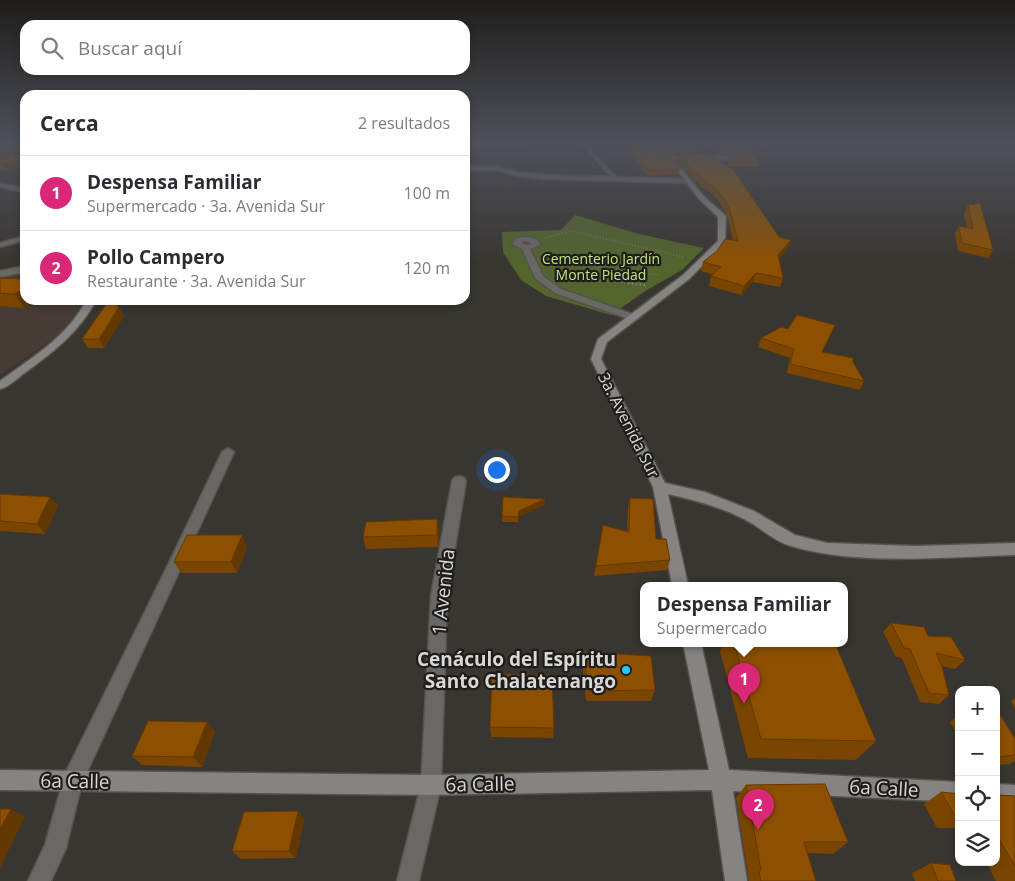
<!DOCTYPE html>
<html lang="es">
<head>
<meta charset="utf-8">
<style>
	body { margin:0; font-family:"Open Sans",sans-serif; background:#f7f7f7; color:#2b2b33 }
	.controls { position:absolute; right:15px; bottom:15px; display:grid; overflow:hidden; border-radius:10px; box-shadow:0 2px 8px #0003 }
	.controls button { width:45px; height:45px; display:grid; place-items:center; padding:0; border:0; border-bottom:1px solid #e1e1e2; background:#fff; color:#2b2b33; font:25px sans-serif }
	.you { position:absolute; left:496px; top:469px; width:18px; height:18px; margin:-12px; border:4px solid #fff; border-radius:50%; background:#1a73e8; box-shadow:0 0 0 8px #1a73e833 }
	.badge { display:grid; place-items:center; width:32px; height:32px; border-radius:50%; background:#db2777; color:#fff; font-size:16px; font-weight:700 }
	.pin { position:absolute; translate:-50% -41px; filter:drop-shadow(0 1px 2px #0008) }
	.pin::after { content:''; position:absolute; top:26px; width:18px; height:15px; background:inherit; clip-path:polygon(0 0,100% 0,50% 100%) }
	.popup { position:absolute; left:640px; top:582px; width:208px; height:65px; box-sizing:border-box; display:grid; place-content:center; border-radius:10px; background:#fff; filter:drop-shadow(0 1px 4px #0005); font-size:16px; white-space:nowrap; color:#7c7c81 }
	.popup b { font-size:19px; color:#2b2b33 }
	.popup::after { content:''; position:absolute; left:50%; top:100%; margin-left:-10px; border:10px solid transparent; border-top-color:#fff }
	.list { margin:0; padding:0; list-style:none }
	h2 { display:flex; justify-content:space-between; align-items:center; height:65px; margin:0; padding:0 20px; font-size:21px }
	h2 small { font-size:16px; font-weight:400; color:#7c7c81 }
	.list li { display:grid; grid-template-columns:32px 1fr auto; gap:15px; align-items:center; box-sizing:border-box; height:75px; padding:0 20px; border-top:1px solid #e1e1e2 }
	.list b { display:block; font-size:19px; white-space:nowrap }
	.list p { margin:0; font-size:16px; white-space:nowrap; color:#7c7c81 }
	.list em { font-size:16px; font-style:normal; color:#7c7c81 }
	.icon { flex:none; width:28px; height:28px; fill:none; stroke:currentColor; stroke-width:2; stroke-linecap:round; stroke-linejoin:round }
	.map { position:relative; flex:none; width:1015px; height:881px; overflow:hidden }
	.search { position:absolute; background:#fff; box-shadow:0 2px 8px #0003; left:20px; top:20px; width:450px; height:55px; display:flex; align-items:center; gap:12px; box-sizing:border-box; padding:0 18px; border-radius:15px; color:#7c7c81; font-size:19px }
	.panel { position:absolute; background:#fff; box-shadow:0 2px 8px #0003; left:20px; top:90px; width:450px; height:215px; border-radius:15px }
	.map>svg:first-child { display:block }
	.built { fill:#463c34 }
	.green { fill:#53642c }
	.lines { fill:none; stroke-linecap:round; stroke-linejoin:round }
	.lane-casing { stroke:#56524f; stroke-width:2 }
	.street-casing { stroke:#56524f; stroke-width:3 }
	.secondary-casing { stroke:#56524f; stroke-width:3 }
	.path-far2 { stroke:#8a8683; stroke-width:1; stroke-dasharray:0.5 2; stroke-linecap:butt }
	.path-far1 { stroke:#8a8683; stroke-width:2; stroke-dasharray:0.5 2.5; stroke-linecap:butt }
	.path { stroke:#8a8683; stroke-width:2.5; stroke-dasharray:1 3; stroke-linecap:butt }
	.lane { fill:#6a6865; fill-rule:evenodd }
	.street { fill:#6a6865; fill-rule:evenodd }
	.secondary { fill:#868380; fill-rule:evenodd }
	.wall { fill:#794500 }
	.shaded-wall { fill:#633800 }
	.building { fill:#8d5000; stroke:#633800 }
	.poi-dot { fill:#28c8ff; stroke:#1f1d1b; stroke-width:2 }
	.labels { text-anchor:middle; stroke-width:4.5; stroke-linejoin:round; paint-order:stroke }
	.far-park-label { font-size:14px; fill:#c3e577; stroke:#1f1d1b }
	.street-label { font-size:16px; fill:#dad7d5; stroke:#1f1d1b }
	.near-street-label { font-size:19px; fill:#dad7d5; stroke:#1f1d1b }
	.near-poi-label { font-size:19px; font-weight:bold; fill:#dad7d5; stroke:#1f1d1b; text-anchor:end }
</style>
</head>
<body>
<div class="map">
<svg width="1015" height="881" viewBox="0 0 1015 881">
	<rect width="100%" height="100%" fill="#393531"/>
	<path class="built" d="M25,267V300L81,301L75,318L60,334L0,375V272Z"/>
	<path class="green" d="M575,215L639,234L704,248L682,270L647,290L611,315L546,296L521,280L503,252L502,232L561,230Z"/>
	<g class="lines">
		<g class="lane-casing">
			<path id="lane" d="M582,142H586L610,171L620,179V181C607,178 591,153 582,142Z"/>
		</g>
		<g class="street-casing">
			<path id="street" d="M465,142H512L524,146L521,148L510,145L465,146Z
				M664,156H741L744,158L741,160L666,159Z
				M465,166H496L517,172L547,175L688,179L691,181L688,183L547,179L517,176L496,170H465Z
				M0,183L22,188L23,189L20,191L0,187Z
				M25,236V240L0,247V243Z
				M525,237L537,239L540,245L530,249L543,276L561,289L635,315V319H629L555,293L536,279L522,249L512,244L516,238ZM525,241L531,243V244L526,245L521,243Z
				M25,266V272L0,277V271Z
				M228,448L234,452L82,783L66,848L51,881H28L45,845L65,774L168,565L222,452Z
				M459,476L464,478L466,481L447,596L441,785L419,881H397L421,785L431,596L452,481L454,478Z"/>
		</g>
		<g class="secondary-casing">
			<path id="secondary" d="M644,142C664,141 690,181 703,195C709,203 719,208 726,216L725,243L689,279L607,342L601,359L665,483L705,492L754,511L795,535L827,543L916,546L1015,543V555C945,557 858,566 791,546C774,541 760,527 744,519C721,507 694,500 668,494L688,585H672L653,487L591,359L598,339L683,275L718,241V217L699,199L674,166Z
				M86,300H96C80,332 51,354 23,374C16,380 8,387 0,389V381C31,358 69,336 86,300Z
				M683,643H701L729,770L959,782V802L733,791L747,881H725L712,790L431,795L0,790V770L431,775L709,770Z
				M996,784L1015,785V805L996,804Z"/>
		</g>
		<path class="path-far2" d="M703,146L714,142
			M538,155H581
			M559,155L552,149L562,145"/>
		<path class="path-far1" d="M545,238L571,231L684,257
			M543,253L586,265L660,275
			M559,276L640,284"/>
		<path class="path" d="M628,283L645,285"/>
		<use href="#lane" class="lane"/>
		<use href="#street" class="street"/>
		<use href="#secondary" class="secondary"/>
	</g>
	<path class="wall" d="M658,142H684L697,150L696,154L779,237L788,248L779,259L783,278L780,287L753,282L741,295L709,286L711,276L713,275L701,271L703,262L733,240L727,215L718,200L705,188H702L698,182L694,181L677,161L678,154H670L658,144Z
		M626,143L680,169L678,175L648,176L626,149Z
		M0,144L20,146L22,150L25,146V165L6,171L0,170Z
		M720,145H745L759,162L758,166H730L728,162L729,158H742L744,156L741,154H723L719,148Z
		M968,205L993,250L988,258L958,251L955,234L959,226L967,228L964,213Z
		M0,278L25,279L24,308L0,306Z
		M119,307L124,316L104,348H88L82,339Z
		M761,338L823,352L853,362L864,381L860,390L787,373L790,358L758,347Z
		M0,494L50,497L58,506L45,534L0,531Z
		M630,498L670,560L667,570L594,576L603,525L627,531L628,509Z
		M545,499L544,505L518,517V522H502V516Z
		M437,519L439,531L438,547L366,549L363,537Z
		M247,547L237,573H181L174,562Z
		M891,623L928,636L965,660L955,669L941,666L949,695L939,704L920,702L902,658L896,657L883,632Z
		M724,643H734L876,741L856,760L748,758L720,651Z
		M584,652L655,690L651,701H586L582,663Z
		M1015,698V709L1011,701Z
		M996,708L1015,739V761L1010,764L996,765Z
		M959,714V738L950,722Z
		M207,722L215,732L202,767L142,765L132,756Z
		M490,727L554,728L553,738L491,737Z
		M746,785L848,842L833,854L807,853L816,881H749L736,798Z
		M941,792L959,794V828H937L924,804Z
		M996,795L1015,796V881H996L986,862H996Z
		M298,811L304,820L296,858L241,859L232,851Z
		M931,863L956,881H915L912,873Z"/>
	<path class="shaded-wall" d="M20,146L24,153L0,160V152Z
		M25,157V165L6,171L2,164Z
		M791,240L788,248L775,264L778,255Z
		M756,273L753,282L741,295L744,286Z
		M25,288V300H36L24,308L15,294Z
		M119,307L124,316L104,348L99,339Z
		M50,497L58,506L45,534L37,524Z
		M545,499L544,505L518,517L519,511Z
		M437,519L439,531L438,547L437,535Z
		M242,535L247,547L237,573L231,562Z
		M207,722L215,732L202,767L193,757Z
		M11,809L25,817L0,868V829Z
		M298,811L304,820L296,858L289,851Z"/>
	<path class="building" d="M649,142L674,161L680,169L649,170L626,143Z
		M661,142H684L697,150H671Z
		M0,144L20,146L0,152Z
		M720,145H745L759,162H731L729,158H742L747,154L742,150H724Z
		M23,146H25V157L2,164H0V160L22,153Z
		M678,154H708L734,171L779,237L791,240L778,255L783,278L756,273L744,286L711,276L721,267L703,262L717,251L725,239L738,241L729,207L720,193L706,181H703L700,174H696Z
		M980,203L993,250L962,243L959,226L973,229L968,205Z
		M0,278L25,279V288L15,294L0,293Z
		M109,300L119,307L99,339H82Z
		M797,315L835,325L822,352L853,358V362L864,381L790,364L794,349L761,338L781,327L788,329Z
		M0,494L50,497L37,524L0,521Z
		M503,497L545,499L519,511L518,517L502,516Z
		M630,498L653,499L656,539H666L670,560L596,566L603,525L629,532Z
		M437,519V535L363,537L366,522Z
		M187,535H242L231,562H174Z
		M891,623L924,627L928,636L951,637L965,660L936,653L942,667L949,695L929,693L910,649L904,648Z
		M734,643H835L876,741L761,739Z
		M584,652L651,656L655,690L588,691Z
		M492,674L552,675L554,728L490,727Z
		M996,708L1015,739V755L996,757Z
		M148,721L207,722L193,757L132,756Z
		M825,784L848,842H804L816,881H761L759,872L761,870L746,785Z
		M941,792L959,794V816H955Z
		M996,795L1015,796V866L996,834Z
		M0,809H11L0,829Z
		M298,811L289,851H232L244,812Z
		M931,863L950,865L956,881H938Z"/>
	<linearGradient id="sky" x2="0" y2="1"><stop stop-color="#1f1d1b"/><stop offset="0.54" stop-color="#4e515a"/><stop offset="1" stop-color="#4e515a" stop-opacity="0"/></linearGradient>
	<rect width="1015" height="265" fill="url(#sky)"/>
	<circle class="poi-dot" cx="626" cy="670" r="5"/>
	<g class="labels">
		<g class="far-park-label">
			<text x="601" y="264">Cementerio Jardín<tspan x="601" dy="16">Monte Piedad</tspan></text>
		</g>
		<g class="street-label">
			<text transform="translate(629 425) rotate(63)" y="6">3a. Avenida Sur</text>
		</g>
		<g class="near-street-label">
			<text transform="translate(443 592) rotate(-84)" y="7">1 Avenida</text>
			<text transform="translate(75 781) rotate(1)" y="7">6a Calle</text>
			<text transform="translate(480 784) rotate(-1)" y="7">6a Calle</text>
			<text transform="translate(884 788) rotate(3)" y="7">6a Calle</text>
		</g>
		<g class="near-poi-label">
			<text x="616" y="666">Cenáculo del Espíritu<tspan x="616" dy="22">Santo Chalatenango</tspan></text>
		</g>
	</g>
</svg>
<div class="controls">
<button>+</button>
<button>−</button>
<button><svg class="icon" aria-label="locate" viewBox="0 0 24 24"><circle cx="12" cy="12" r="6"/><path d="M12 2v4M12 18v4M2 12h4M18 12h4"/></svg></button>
<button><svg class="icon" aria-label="layers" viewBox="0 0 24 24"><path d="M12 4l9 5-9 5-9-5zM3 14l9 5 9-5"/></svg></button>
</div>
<div class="you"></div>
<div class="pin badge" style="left:744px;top:704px">1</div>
<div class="popup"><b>Despensa Familiar</b>Supermercado</div>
<div class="pin badge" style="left:758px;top:830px">2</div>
<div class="search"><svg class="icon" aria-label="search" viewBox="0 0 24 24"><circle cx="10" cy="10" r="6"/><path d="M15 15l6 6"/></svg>Buscar aquí</div>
<section class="panel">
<h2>Cerca<small>2 resultados</small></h2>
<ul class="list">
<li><span class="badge">1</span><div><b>Despensa Familiar</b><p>Supermercado · 3a. Avenida Sur</p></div><em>100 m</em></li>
<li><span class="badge">2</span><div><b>Pollo Campero</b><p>Restaurante · 3a. Avenida Sur</p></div><em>120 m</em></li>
</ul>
</section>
</div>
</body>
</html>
